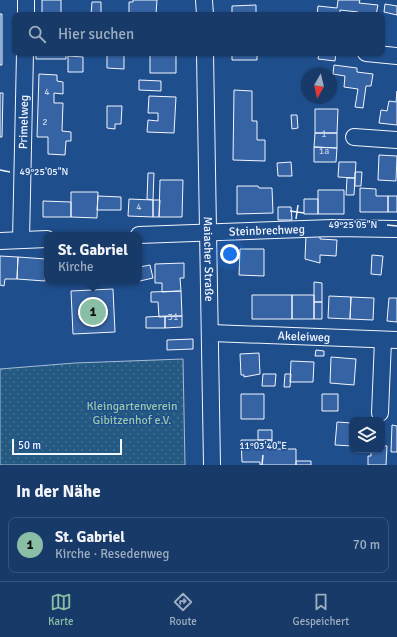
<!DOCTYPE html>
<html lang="de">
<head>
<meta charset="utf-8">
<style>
	body { margin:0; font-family:Signika,sans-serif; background:#244571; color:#f1f3f6 }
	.controls { position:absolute; right:12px; bottom:12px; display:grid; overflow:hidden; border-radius:8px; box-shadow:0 1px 3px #0004 }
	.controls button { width:36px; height:36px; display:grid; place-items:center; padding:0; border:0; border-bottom:1px solid #36547d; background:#173a69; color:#f1f3f6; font:20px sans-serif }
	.compass { position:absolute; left:301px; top:68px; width:36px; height:36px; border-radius:50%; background:#173a69; box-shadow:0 1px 3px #0004; rotate:188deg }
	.scale { position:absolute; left:12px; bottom:10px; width:110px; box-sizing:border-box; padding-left:4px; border:2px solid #f2f6ff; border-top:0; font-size:11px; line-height:14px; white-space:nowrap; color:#f2f6ff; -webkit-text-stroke:3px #1f4e8c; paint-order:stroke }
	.you { position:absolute; left:230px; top:254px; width:14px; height:14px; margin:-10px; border:3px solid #fff; border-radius:50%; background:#1a73e8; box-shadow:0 0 0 6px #1a73e833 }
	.badge { display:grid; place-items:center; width:26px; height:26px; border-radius:50%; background:#8abfa5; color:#111; font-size:13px; font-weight:700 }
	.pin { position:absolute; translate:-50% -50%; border:2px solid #fff; box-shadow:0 1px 4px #0006 }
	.popup { position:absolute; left:44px; top:232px; width:98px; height:52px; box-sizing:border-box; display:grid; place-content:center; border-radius:8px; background:#173a69; filter:drop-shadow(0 1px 3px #0005); font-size:13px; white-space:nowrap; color:#9eadc0 }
	.popup b { font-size:15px; color:#f1f3f6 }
	.popup::after { content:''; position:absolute; left:50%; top:100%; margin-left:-8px; border:8px solid transparent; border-top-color:#173a69 }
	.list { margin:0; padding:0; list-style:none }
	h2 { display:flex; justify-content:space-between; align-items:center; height:52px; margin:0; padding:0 16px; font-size:17px }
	h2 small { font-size:13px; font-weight:400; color:#9eadc0 }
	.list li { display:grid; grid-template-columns:26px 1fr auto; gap:12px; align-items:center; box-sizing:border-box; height:56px; margin:0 8px 8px; padding:0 8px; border:1px solid #36547d; border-radius:8px }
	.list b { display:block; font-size:15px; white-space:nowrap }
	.list p { margin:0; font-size:13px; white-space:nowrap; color:#9eadc0 }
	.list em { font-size:13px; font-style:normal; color:#9eadc0 }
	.icon { flex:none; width:22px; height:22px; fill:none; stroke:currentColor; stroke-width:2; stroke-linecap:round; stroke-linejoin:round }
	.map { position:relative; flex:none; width:397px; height:465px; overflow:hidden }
	.search { position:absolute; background:#173a69; box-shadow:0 1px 3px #0004; left:12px; right:12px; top:12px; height:44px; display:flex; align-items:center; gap:10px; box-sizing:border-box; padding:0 14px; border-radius:8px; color:#9eadc0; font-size:15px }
	.sheet { height:116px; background:#173a69 }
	nav { display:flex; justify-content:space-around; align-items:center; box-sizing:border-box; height:56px; border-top:1px solid #36547d; background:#173a69; font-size:11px; color:#9eadc0 }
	nav a { display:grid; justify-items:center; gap:2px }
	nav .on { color:#8abfa5 }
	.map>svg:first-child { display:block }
	.park { fill:url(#park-dots); stroke:#a8bbd7 }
	.building { fill:#3563a3; stroke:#f2f6ff }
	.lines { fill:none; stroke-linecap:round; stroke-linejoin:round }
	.minor-casing { stroke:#f2f6ff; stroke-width:18 }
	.minor { stroke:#1f4e8c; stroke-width:16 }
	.ticks { fill:none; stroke:#f2f6ff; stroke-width:1.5 }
	.labels { text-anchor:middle; stroke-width:3; stroke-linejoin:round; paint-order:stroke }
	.number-label { font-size:10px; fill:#c3d1e8 }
	.street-label { font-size:12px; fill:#f2f6ff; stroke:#1f4e8c }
	.park-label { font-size:12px; fill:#97c8a6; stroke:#1f4e8c }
	.ticks-label { font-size:10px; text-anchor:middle; fill:#f2f6ff; stroke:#1f4e8c; stroke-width:3; stroke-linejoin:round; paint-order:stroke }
</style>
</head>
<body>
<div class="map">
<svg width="397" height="465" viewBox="0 0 397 465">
	<defs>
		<pattern id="park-dots" width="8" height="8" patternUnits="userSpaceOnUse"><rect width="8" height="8" fill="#245a82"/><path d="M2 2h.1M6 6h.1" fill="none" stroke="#447295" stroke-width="1.8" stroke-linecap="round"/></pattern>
	</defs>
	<rect width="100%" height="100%" fill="#1f4e8c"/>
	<path class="park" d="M183,359L185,465H0V369L75,363Z"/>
	<path class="building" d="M42,0H61V15H42Z
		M133,0H157L156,14L176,15L129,14V2H133Z
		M338,0H360L359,3L378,5L376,15H358V12L340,10V15H317L318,6L337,8Z
		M92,2H101V15H91Z
		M385,4L397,6V15L384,12Z
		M256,5V15H232V6Z
		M0,14H2V65H0Z
		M36,53H66V59H36Z
		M97,53H124V69L107,68V54Z
		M150,53H176V73H150Z
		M232,53H257V60H232Z
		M319,53H336L335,61L318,59Z
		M68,56L83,57V72H68Z
		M334,65L357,68V72L373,74L371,86H366L363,108L355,107L358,89L344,87L345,76L333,74Z
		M39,74L57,75V81L63,82V94L54,93V103H63L62,131L71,132V141H66L65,155L48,154V137H37Z
		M139,80L161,81V91L139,90Z
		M234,90L252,91V121H257V140H265V161L233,160Z
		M397,91V125L379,123L381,110L387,111L389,101L396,102Z
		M0,93H3L2,137H0Z
		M149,96L176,97L174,133L147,132L148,120L158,121V113H148Z
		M107,106H122L121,124H115V129L107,128Z
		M315,109H338L337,133H315Z
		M291,115H297L298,128L292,129Z
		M315,133H337V148L314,147Z
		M314,147L337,148L336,162H314Z
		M379,155L397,156L396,181L378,180Z
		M291,162L292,176H278L277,163Z
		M339,162H356L355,178L338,177Z
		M355,172H362L361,186H355Z
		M148,173H154L153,200L147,199Z
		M347,178H355L354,195H346Z
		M160,180H183L182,217H159Z
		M237,186H258L259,188H272L273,213L237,214Z
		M360,188L376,189V196H388V212H360Z
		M318,190H344V214H318Z
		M71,192H98L97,218L71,217Z
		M98,196L121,197V210H97Z
		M388,196H397V212H388Z
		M129,199L153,200V217L128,216Z
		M304,199H318V214H304Z
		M153,200H160L159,217H153Z
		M43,201L71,202V217H43Z
		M278,207H291L292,220H278Z
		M306,234H320V239L337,240L336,256L320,255V263L305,259Z
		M240,249H264V276L239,275Z
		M372,255L383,256L381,275L371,274Z
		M0,256L18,257L17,279H5L4,286L0,285Z
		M18,257L46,259L45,281L17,279Z
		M184,263V278H180L181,291L162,292V283H155V264Z
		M150,265L153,278L140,281L139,267Z
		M314,282L322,283V302H314Z
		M113,289L115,332L73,334L71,291Z
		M181,291L182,316L159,317L158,302H151V292Z
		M252,295H292V319H252Z
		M292,295H314V319H292Z
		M329,296L351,297L350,319L328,318Z
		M351,297L374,298L373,320L350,319Z
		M389,298H397V322L387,321Z
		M314,302H322V319H314Z
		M165,316H182V327L165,328Z
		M165,316V328H146V317Z
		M193,339V349L167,350V340Z
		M316,350L324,351V356H315Z
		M259,353L260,374L244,377V375H241L240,354Z
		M331,357L356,359L354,385L330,383Z
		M291,361L314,362L313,382H290Z
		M263,374H276L275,386H262Z
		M285,374H291L290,387H284Z
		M241,394H264V419H241Z
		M322,394H338V411H322Z
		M337,422L352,423V446L335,445Z
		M392,425L397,426V452H391Z
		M258,430H272V440H258Z
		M241,440H272V449H296V465H260V462H242Z
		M382,446H387L386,465H368V456H371V450H382Z
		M296,461H311V465H296Z"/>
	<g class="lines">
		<g class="minor-casing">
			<g id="minor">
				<path d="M204,0L205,15"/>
				<path d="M26,15V0"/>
				<path id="s1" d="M205,53L212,465"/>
				<path d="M366,53L397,56"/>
				<path d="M354,137L397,140"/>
				<path id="s2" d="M139,235L332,228L397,229"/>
				<path id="s3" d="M21,240L25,53"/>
				<path d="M0,241L47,239"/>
				<path id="s4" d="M211,333L397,340"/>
				<path d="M380,413L383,340"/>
			</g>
		</g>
		<use href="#minor" class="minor"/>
	</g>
	<path class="ticks" d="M0,170L10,172M290,211L304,213M296,219L298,205M387,225L397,226M262,465L263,455"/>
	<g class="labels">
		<g class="number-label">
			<text x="47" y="95">4</text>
			<text x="45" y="125">2</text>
			<text x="324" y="137">1</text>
			<text x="324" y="154">1a</text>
			<text x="139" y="210">4</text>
			<text x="173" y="320">31</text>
		</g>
		<g class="street-label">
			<text dy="4" stroke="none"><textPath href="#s3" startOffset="118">Primelweg</textPath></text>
			<text dy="4" stroke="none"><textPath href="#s2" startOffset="128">Steinbrechweg</textPath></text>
			<text dy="4" stroke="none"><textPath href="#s1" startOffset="206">Maiacher Straße</textPath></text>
			<text dy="4" stroke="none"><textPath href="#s4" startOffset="93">Akeleiweg</textPath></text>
		</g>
		<g class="park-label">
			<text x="132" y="410">Kleingartenverein<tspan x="132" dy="14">Gibitzenhof e.V.</tspan></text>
		</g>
	</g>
	<g class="ticks-label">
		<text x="44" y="175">49°25'05"N</text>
		<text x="353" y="228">49°25'05"N</text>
		<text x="263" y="449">11°03'40"E</text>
	</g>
</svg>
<div class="controls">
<button><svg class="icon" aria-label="layers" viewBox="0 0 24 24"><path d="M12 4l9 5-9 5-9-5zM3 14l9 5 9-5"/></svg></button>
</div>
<svg class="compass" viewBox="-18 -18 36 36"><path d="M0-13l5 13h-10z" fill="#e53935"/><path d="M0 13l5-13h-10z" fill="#9eadc0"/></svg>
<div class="scale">50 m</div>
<div class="you"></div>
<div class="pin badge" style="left:93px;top:312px">1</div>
<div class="popup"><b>St. Gabriel</b>Kirche</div>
<div class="search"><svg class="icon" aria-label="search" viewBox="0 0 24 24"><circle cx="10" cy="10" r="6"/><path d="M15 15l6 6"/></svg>Hier suchen</div>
</div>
<section class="sheet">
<h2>In der Nähe<small></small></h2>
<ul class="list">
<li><span class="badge">1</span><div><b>St. Gabriel</b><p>Kirche · Resedenweg</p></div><em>70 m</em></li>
</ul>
</section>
<nav>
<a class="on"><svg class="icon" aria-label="map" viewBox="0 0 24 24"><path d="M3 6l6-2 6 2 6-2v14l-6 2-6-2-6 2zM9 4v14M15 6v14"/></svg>Karte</a>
<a><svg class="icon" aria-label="directions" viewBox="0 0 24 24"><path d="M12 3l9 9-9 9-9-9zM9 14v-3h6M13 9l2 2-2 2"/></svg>Route</a>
<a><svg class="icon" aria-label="saved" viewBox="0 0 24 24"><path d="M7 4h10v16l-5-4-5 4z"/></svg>Gespeichert</a>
</nav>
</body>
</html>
